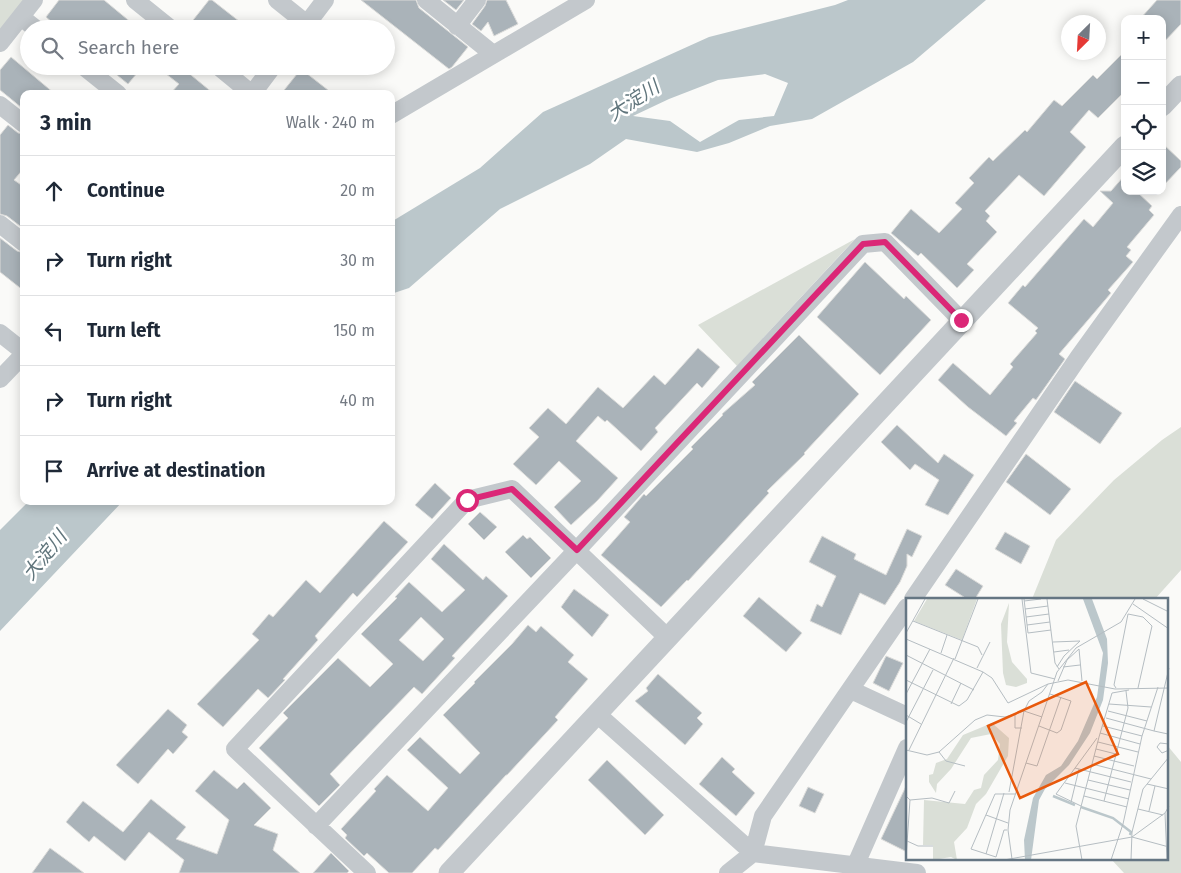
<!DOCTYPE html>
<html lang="en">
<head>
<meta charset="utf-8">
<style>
	body { margin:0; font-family:"Fira Sans","Noto Sans JP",sans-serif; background:#f2f2f3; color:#1f2937 }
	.controls { position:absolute; right:15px; top:15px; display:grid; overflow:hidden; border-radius:10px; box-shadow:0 2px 12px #0003 }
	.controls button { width:45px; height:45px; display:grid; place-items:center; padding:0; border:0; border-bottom:1px solid #e0e1e3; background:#fff; color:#1f2937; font:25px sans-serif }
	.compass { position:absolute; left:1061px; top:15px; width:45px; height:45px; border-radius:50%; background:#fff; box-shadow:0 2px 12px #0003; rotate:204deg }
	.stop { position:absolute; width:15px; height:15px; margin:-11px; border:4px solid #db2777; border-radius:50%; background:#fff }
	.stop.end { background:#db2777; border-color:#fff; box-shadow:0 1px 5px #0008 }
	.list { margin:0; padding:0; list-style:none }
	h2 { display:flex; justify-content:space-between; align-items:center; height:65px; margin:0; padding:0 20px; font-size:21px }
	h2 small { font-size:16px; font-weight:400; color:#747a83 }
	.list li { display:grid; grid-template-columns:32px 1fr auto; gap:15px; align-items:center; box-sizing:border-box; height:70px; padding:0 20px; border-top:1px solid #e0e1e3 }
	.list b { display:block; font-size:19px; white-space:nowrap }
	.list em { font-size:16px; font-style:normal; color:#747a83 }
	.icon { flex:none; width:28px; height:28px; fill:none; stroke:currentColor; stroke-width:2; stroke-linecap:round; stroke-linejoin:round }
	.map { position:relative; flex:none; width:1181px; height:873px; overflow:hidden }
	.search { position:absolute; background:#fff; box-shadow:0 2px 12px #0003; left:20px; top:20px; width:375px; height:55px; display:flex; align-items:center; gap:12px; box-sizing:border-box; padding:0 18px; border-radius:28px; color:#747a83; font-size:19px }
	.panel { position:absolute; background:#fff; box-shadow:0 2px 12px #0003; left:20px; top:90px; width:375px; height:415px; border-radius:10px }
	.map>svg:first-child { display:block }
	.green { fill:#dadfd7 }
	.water { fill:#bbc7cb; fill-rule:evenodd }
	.building { fill:#aab3b9; stroke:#dcdcda; fill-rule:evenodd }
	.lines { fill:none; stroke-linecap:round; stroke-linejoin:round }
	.minor { stroke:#c3c8cc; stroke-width:18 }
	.tertiary { stroke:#c3c8cc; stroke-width:21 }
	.route { stroke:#db2777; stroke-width:6 }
	.labels { text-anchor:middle; stroke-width:5; stroke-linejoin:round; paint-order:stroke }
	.water-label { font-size:19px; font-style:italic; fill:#60757c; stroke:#fff }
	.inset-river { fill:none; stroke:#bbc7cb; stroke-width:2.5 }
	.inset-road { fill:none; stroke:#b5bdc2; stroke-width:1 }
	.view { fill:#e8590c; fill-opacity:0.15; stroke:#e8590c; stroke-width:2.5 }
	.inset-edge { fill:none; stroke:#657683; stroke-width:2.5 }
</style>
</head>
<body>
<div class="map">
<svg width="1181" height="873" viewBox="0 0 1181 873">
	<rect width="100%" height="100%" fill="#fafaf8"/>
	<path class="green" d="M0,0H34L0,43Z
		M855,239L737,366L698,325Z
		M1181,427V570L1155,599H1032L1056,540L1114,480L1162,440Z
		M1167,745L1181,762V873H1124L1111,859H1167Z"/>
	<path class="water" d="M848,0H986L913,62L812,119L770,126L729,143L697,152L626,139L590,164L500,209L409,288L391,294V222L480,168L543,112L709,37L835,5ZM765,74L788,83L774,116L739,120L700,142L670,121L633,116L669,99L718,80Z
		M29,501H123L0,631V530Z"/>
	<path class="building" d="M59,0H104L139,29H60L46,17Z
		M209,0H212L249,29H186Z
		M361,0H416L419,8L468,47L452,67L449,69Z
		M443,0H464L456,10Z
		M487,0H506L518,24L494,36L488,22L481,31L472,24L485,6Z
		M1157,0H1181V24L1162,44V19H1140Z
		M1125,51V91L1098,118L1089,110L1070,132L1086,147L1044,196L1019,175L985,211L990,216L986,221L997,232L967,264L974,270L957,288L921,253L918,256L891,233L911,209L939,233L962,209L955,203L974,183L969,178L989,157L993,161L1025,130L1027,132L1054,100L1062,106L1093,75L1097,79Z
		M11,57L55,94H24V110L22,108L0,90V70Z
		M106,66H143L128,84Z
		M156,66H180L214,94H170L179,84Z
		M301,69L333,94H281Z
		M8,125L18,133L24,134V168L14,180L24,187V229L7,216L0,214V135Z
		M1162,143L1181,161V167L1162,187Z
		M1125,175V191H1136L1152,206L1149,210L1154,215L1127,247L1131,250L1126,256L1133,262L1108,290L1111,293L1059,354L1065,359L1036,400L1033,398L1014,421L1017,423L1006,436L968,407L938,380L953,363L990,395L1013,367L1010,364L1037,333L1035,331L1038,328L1008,303L1023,285L1025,287L1084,219L1093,227L1113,203L1100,191H1111Z
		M0,238L17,251L24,253V291L0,272Z
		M865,262L904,299L906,296L931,320L880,375L817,317Z
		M799,335L859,394L804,453L805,454L767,491L769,493L688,581L687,580L661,607L601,555L630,522L624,517L644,494L646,496L693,449L691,447L723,415L722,414L755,385L752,382Z
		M698,348L720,367L702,388L697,383L655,428L658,432L641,451L607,420L605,422L598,416L576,441L618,478L597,501L571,525L554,507L581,481L559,461L536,485L513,464L539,437L529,428L548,408L566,424L598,387L623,408L654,375L665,385Z
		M1075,381L1122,413L1100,444L1054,412Z
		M897,425L938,463L944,454L974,475L948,515L925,505L939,480L915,464L910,470L881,442Z
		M1026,454L1071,489L1050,515L1006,482Z
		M435,483L451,498L432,519L415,505Z
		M480,512L497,527L484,540L468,524Z
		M384,521L408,542L357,597L353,593L315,636L318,640L283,679L285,680L268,698L258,689L223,727L197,704L259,640L252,634L269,614L273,617L306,580L320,593Z
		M907,529L922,536L912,557L907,554V566L900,582L885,605L860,593L841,635L810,621L817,604L822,607L836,576L809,562L822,536L856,554L854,559L886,575Z
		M1005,532L1030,546L1021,564L995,549Z
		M523,535L527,539L530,537L551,558L531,578L505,552Z
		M444,544L483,580L486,576L508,596L452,656L455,658L422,694L414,687L330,774L340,785L319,806L259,748L288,718L283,713L338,658L370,687L393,664L361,634L397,598L395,597L409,582L442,612L465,590L431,559ZM421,617L444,639L423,661L399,640Z
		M956,569L983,586L975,599H967L945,585Z
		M574,589L609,615L592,637L561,607Z
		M759,597L802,633L786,652L743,616Z
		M528,625L536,632L541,626L574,655L568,662L588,679L555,717L558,720L507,775H506L438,850L435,848L412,873H389L367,853L364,856L345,838L347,835L341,829L376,791L374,789L387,775L428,811L448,788L407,750L420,737L460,774L480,753L443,715L475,683L474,682L512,644Z
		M886,656L903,663L889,691L873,683Z
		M658,674L702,713L697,718L703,724L685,745L635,701L648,691L646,688Z
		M168,709L187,725L182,732L188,737L173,754L168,749L138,784L116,765Z
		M722,757L735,769L732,772L755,793L736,816L699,784Z
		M607,760L664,815L645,835L588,780Z
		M214,770L237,789L244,782L271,808L254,825L278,834L273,850L300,873H179L184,860L149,832L125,861L94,836L89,842L66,822L83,801L123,832L151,799L186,827L176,839L217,854L229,820L195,791Z
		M907,784V852L881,839Z
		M808,787L824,794L815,813L799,806Z
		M50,848L72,864L84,873H32Z
		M331,853L349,871L347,873H313Z"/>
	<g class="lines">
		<path class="minor" d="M135,0L171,29
			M277,0L307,24
			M426,0L493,54
			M21,17L36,29
			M457,26L477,0
			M303,29L325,0
			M0,43L34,0
			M83,66L118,94
			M218,66L252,94
			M252,94L273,66
			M0,105L24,124
			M391,115L586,0
			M0,224L24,243
			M0,333L24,352
			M0,379L24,354
			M913,599L1078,358L1181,215
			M851,690L907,716
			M597,714L753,853L917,873
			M316,826L577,550L863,244L885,242L961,320
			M856,864L907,748
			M367,873L235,749L467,500L512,489L668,638
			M728,873L753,853L763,816L907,607"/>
		<path class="tertiary" d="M1162,106L1181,86
			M449,873L1125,146"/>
	</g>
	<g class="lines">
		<path class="route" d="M467,500L512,489L577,550L863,244L885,242L961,320"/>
	</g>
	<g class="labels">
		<g class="water-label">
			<text transform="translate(633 100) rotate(-33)" y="7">大淀川</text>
			<text transform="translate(44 555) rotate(-51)" y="7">大淀川</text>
		</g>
	</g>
	<g transform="translate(906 598)">
		<rect width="262" height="262" fill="#fafaf8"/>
		<path d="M21,1H71L56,42L8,23ZM103,5L101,44L106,64L121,81V85L110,89L100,87L97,75L95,26ZM86,125L103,140L102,158L80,196L70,206L61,230L48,244L51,262L45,259L27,262V247H17L18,202L59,206L68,192L75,190L78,177L92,162L94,146L85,136L65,140L45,171L31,186L30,195L23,184V177L27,176L30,165L41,161L57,137Z" fill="#dadfd7"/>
		<path d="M177,1H186L201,41L202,65L197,102L184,135L163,167L139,191L133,202L125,262H119L118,242L127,200L140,177L155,168L172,143L191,99L197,55Z" fill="#bbc7cb"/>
		<path class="inset-river" d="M147,198L169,207M175,209L207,220L225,234L224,237"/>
		<path class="inset-road" d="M116,1L125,75L149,81M118,1L122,35L145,32M141,1L149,65L153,71M237,1L263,14M118,3L135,1M227,6L263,31M119,11L142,8M222,16L237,19L246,28L232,90M120,19L143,16M7,23L72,49L76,57M121,27L144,24M0,35L19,1M0,41L77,74L86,80L102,105L142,86L162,82L209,91L263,90M147,44L174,43L158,58L151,69M148,54L163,52M35,55L41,37M0,57L68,92M49,61L72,1M157,69L174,67M71,70L84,44M0,82L53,108L61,102L77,74M152,83L161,62L173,51L176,83M210,90L208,87L222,16M0,96L24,51M45,106L55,85M203,106L245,109M202,113L241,123M109,116V130H116M0,117L15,126M200,120L248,133M0,124L27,72M133,128L151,135L155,132L165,103L144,96M197,128L236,138M194,135L234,146M262,136L248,133L263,70M192,144L232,154M263,146L254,145L251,149L256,155L263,152M190,151L210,156M0,152L21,157L33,154L69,122L81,117L99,119L118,113L136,119M3,152L48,60M33,154L40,163L59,168M188,158L228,168M120,165L131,168L155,99M186,166L245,181M169,170L225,184M182,182L224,192M159,185L223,201M241,186L263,191M103,194L118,113L123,103L136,94L142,86M0,198L4,202L0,260M178,198L221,209M4,202L26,200L43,205L49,193M198,203L222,110L220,93M165,204L173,171M175,208L150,196L191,140M232,211L257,217M243,213L249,188M259,215L261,262M80,217L102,225M101,232H98L90,259L65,251L89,196H110M226,239L263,249M1,243L12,248H27M80,256L98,195M106,261L102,232L104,212L151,74L170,50L215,24L229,1M98,262L226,239L259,215L263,208M176,262L170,228L193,139L206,95L223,92M205,262L217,226L236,138L252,89M225,262L226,234L237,191L263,159"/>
		<path class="view" d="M180,84L212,156L114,200L82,128Z"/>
		<rect width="262" height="262" class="inset-edge"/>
	</g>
</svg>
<div class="controls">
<button>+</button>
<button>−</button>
<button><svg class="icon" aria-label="locate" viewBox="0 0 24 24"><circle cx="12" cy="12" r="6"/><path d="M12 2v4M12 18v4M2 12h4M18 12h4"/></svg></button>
<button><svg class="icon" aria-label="layers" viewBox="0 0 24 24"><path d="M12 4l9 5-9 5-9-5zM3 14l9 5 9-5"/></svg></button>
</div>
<svg class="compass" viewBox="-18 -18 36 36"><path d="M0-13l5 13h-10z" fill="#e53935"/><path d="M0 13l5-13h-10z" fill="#747a83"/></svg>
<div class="stop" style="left:467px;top:500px"></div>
<div class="stop end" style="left:961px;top:320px"></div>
<div class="search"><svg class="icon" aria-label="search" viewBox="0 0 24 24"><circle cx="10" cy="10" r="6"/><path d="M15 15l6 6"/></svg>Search here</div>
<section class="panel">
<h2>3 min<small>Walk · 240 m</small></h2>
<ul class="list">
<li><svg class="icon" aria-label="ahead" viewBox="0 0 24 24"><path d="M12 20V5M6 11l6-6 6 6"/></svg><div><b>Continue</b></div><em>20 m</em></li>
<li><svg class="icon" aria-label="right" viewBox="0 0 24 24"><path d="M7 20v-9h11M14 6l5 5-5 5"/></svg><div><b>Turn right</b></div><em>30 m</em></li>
<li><svg class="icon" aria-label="left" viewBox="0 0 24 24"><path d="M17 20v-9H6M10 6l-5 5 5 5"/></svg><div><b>Turn left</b></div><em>150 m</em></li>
<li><svg class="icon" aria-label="right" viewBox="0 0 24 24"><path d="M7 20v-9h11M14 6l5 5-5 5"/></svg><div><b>Turn right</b></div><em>40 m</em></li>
<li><svg class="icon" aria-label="arrive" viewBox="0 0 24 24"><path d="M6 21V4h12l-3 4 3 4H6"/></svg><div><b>Arrive at destination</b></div></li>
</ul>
</section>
</div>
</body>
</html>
